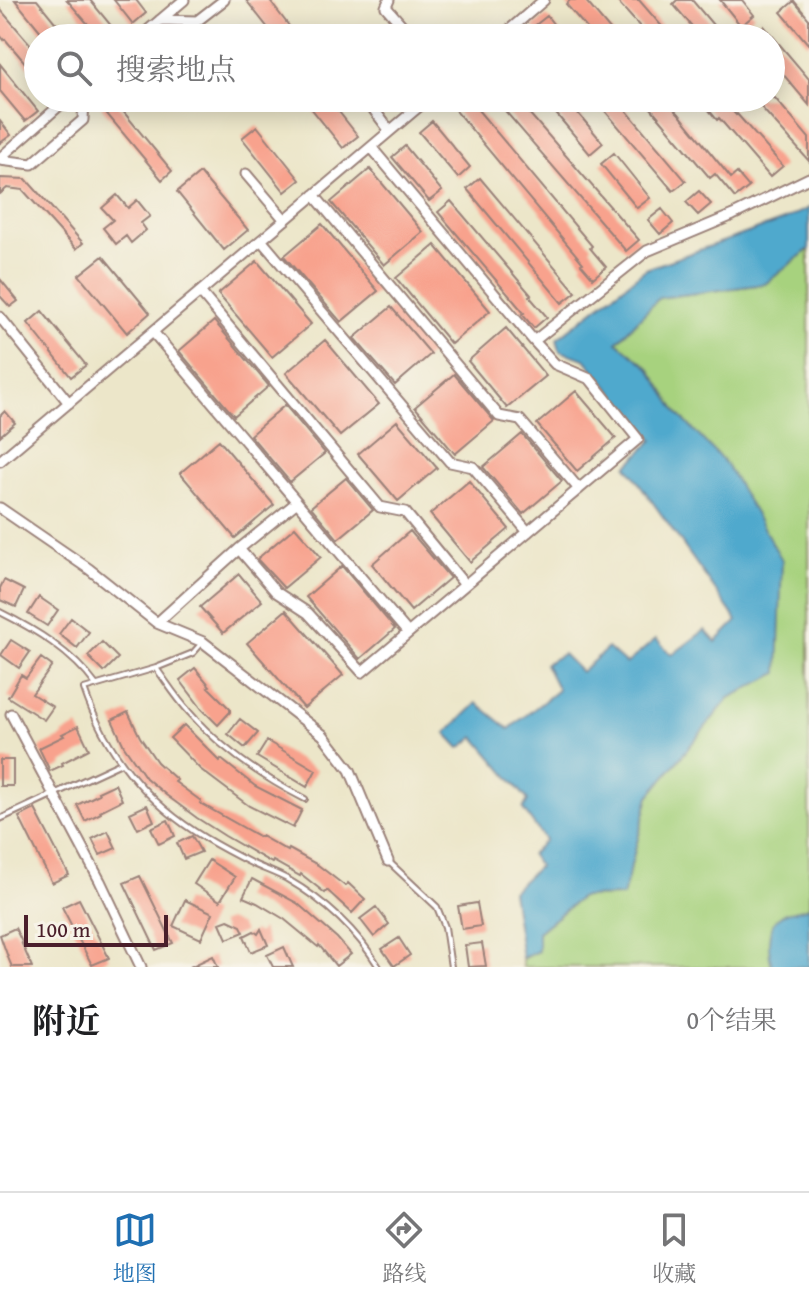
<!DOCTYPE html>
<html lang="zh">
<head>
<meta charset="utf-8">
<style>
	body { margin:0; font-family:"Gentium Book Plus","Noto Serif SC",serif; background:#f2f2f2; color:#202124 }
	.scale { position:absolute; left:24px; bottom:20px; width:144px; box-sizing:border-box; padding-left:8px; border:4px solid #4a1f2b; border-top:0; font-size:22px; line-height:28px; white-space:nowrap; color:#4a1f2b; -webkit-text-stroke:6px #f7f3e8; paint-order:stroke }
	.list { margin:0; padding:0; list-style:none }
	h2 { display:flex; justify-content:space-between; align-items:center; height:104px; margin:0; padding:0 32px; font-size:34px }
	h2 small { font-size:26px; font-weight:400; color:#757577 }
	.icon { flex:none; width:44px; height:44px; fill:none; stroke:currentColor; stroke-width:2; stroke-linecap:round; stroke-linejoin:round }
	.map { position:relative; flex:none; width:809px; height:967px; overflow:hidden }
	.search { position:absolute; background:#fff; box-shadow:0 4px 20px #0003; left:24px; right:24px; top:24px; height:88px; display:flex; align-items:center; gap:20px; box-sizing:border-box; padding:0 28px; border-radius:44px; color:#757577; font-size:30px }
	.sheet { height:224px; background:#fff }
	nav { display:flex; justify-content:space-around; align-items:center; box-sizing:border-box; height:112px; border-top:2px solid #e0e0e0; background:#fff; font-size:22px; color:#757577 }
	nav a { display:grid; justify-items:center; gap:4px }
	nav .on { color:#1f6fb2 }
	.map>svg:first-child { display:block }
	.green { fill:#a7d27e; stroke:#787854; stroke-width:2 }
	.water { fill:#50a9cd; stroke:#4d647c; stroke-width:2 }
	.building { fill:#f8a28d }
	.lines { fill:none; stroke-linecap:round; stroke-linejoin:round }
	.lane-casing { stroke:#9b827a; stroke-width:8 }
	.street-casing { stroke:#9b827a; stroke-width:13 }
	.lane { stroke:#fff; stroke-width:4 }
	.street { stroke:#fff; stroke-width:9 }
</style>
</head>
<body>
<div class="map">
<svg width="809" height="967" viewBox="0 0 809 967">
	<rect width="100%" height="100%" fill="#f7f3e8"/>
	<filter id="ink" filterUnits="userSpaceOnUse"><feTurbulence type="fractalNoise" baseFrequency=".0125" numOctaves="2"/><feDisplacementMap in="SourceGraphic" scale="16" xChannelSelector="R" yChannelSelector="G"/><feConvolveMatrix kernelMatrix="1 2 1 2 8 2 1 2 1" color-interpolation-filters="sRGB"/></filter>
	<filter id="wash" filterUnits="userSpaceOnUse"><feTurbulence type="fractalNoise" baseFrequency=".006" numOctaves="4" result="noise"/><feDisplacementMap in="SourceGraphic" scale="32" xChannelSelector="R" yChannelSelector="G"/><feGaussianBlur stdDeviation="1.8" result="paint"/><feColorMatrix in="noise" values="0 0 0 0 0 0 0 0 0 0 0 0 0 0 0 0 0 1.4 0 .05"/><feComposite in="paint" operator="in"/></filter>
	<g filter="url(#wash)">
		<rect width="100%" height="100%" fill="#ece6c9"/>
		<path class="green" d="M809,249V967H522V959L538,951L537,933L581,897L623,896L649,796L729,698L778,672L726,464L679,415L648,367L617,342L659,298L765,284Z"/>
		<path class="water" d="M809,208V249L765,284L659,298L617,342L648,367L679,415L726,464L782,560L778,673L729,698L649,796L623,896L581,897L538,932V951L522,958L512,891L539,866L531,855L545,840L523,809L528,800L475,737L460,748L446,733L477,703L509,729L558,690L545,664L563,654L581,672L608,648L626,664L656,639L672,655L705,630L716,642L737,621L627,466L653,440L585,359L560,351L557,339L646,269L784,220Z
			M809,907V967H772C768,952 765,921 784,914C792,911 801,910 809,907Z"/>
		<g id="blocks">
			<path class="building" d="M15,0H37L68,38H46Z
				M67,0H90L118,34L113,38H100Z
				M114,0H136L146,13L133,24Z
				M246,0H269L293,31V38H276Z
				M570,0H585L617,38H595L566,4Z
				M616,0H639L672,38H650Z
				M677,0H692L724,38H702L673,4Z
				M720,0H742L754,15L741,26Z
				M794,1L809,19V45L781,12Z
				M0,9L38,53V78L5,39L4,40L0,35Z
				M547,16L558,30L565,38H543L533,27Z
				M764,26L809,79V105L771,60V38H750Z
				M0,64L38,111L25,121L0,91Z
				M102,98H117V104L172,171L162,180L102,108Z
				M303,98H328L358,136L343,148Z
				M460,98H468L592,246L590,248L606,267L593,278L581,264L583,263L451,105Z
				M494,98H516L639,240L626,251Z
				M594,98H616L686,181L673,191Z
				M663,98L679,114L731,178L737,173L749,187L735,198L715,174L710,178L651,108Z
				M699,98H721L736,115L737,114L783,166L770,177L719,118L717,120Z
				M753,98H775L809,138V161Z
				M566,99L603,143L590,154L553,110Z
				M0,121L11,135L0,143Z
				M432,121L470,167L458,178L419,132Z
				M257,126L300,180L285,192L242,138Z
				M405,146L442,191L429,201L392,157Z
				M614,153L650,198L637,208L601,164Z
				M370,169L423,232L384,265L331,202Z
				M200,173L248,230L224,250L177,192Z
				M0,178L26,179L83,243L76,249L23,190L7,188L0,194Z
				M480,178L576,292L562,303L467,189Z
				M699,191L711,204L698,215L686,202Z
				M117,195L128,208L137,200L150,216L141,223L146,230L131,243L126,236L116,244L103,228L113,220L102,208Z
				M451,201L531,295L529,296L547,317L534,328L522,314L524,313L438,212Z
				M662,209L673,223L660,234L648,220Z
				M322,224L378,291L341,322L284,256Z
				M435,245L490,311L451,344L396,278Z
				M103,256L150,313L127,333L79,275Z
				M257,261L311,324L272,357L218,294Z
				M0,279L18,301L10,307L0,296Z
				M391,307L431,354L395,385L354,338Z
				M42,311L86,365L71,377L28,323Z
				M214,321L269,386L234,416L179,351Z
				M506,328L546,376L507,408L468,361Z
				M325,340L379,404L340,436L286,373Z
				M454,374L494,421L455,454L415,407Z
				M576,391L616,438L577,471L537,424Z
				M285,405L325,453L290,482L250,435Z
				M5,411L15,423L0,436V416Z
				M397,421L437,468L398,501L358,454Z
				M522,434L562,481L523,514L483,467Z
				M219,440L274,505L235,538L180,473Z
				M346,478L373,510L338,539L311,507Z
				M469,481L509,529L470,562L430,514Z
				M295,527L321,557L284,588L257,559Z
				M410,531L450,578L411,611L372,564Z
				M342,566L395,629L360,659L306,597Z
				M239,574L262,601L223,633L200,607Z
				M4,580L24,590L16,607L0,600V588Z
				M39,597L58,610L47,626L28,614Z
				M286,610L343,675L304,708L247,643Z
				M71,618L89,632L77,648L59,634Z
				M11,640L30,652L19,668L1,655Z
				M102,642L118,658L104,672L88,656Z
				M41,658L52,666L32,694L53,707L44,720L8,697L21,675L26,678Z
				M195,668L210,686L208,687L230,709V712L218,725L202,709L180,680Z
				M128,712L140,737L157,762L177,780L175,782L201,801L200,803L260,837L261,836L288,851L289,849L318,865L345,886L348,883L365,899L352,913L327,890L325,893L301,874L300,876L273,861L272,863L225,836L197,818L166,795L146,778L124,746L112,720Z
				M240,719L258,733L245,748L228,734Z
				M184,725L220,761L221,759L255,786L302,810L293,828L249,806L200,769L170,738Z
				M78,726L89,749L62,763L63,765L50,771L39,748L64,736L62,734Z
				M267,741L316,770L307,787L257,757Z
				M0,760H13V786H0Z
				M115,784L122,800L100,811L101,813L85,821L77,805L99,794L98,792Z
				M147,805L154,821L138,829L130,813Z
				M35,809L69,875L52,883L19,817Z
				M168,820L175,836L159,844L151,828Z
				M108,831L116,848L100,855L92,839Z
				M192,836L201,852L184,859L177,843Z
				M209,860L235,877L220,901L194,884Z
				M140,876L173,943L156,950L124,883Z
				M252,879L297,903L337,938L351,954L336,966L319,945L318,947L284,919L257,903L243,897Z
				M79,899L109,958L92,965L62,907Z
				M185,900L213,913L201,939L173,926Z
				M477,903L481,926L462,929L458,906Z
				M376,907L389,924L374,937L360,919Z
				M228,920L241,926L244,932L227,939L220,923Z
				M15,928L23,944H22L32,967H12L9,960L0,935Z
				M261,929L268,945L251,952L244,936L254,931L258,934Z
				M399,938L410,955L394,966L382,949Z
				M482,943L486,966L468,967L465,945Z
				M284,947L293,967H273L267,955Z
				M213,956L218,967H190Z"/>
		</g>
	</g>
	<g filter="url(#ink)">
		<use href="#blocks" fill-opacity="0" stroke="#9b827a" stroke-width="2"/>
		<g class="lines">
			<g class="lane-casing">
				<path id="lane" d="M0,612C36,630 72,652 96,685
					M201,644L193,653L156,668L84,689C105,752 148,804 205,838C220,847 237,856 253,864C264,869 276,873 287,879C325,901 356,929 379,967
					M156,668C167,683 177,699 190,713C222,750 262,777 305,799
					M0,819L121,763
					M388,861L437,907L445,927L451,967"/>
			</g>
			<g class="street-casing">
				<path id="street" d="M389,0L386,7L413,38
					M160,20L197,21L224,0
					M139,38L184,0
					M500,38L544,0
					M365,98L390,131
					M371,147L534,341
					M0,158L68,98
					M0,160L32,164L83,120L84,98
					M246,174L285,220
					M314,195L499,416L520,420L579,489
					M261,240L450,462L473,467L528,532
					M200,292L380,507L405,512L465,585
					M0,317L69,403
					M153,332L408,633
					M0,461L429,98
					M0,508L89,569L157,623L239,549L276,592L308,613L362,672L638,439L590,379L555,364L534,341L647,251L733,215L809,178
					M239,549L297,502
					M157,623L203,642L323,735L350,770L388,861
					M11,714L100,881L141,967"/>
			</g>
			<use href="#lane" class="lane"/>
			<use href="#street" class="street"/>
		</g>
	</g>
</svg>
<div class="scale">100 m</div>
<div class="search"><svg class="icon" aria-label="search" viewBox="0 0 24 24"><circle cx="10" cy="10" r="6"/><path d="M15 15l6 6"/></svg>搜索地点</div>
</div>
<section class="sheet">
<h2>附近<small>0个结果</small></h2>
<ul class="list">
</ul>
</section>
<nav>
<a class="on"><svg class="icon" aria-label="map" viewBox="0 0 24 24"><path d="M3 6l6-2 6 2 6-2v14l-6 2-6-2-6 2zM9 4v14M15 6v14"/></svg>地图</a>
<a><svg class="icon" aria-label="directions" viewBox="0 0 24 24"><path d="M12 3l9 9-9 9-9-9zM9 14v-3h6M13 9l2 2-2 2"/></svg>路线</a>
<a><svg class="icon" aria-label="saved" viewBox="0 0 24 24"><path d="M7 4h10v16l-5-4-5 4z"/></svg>收藏</a>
</nav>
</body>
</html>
